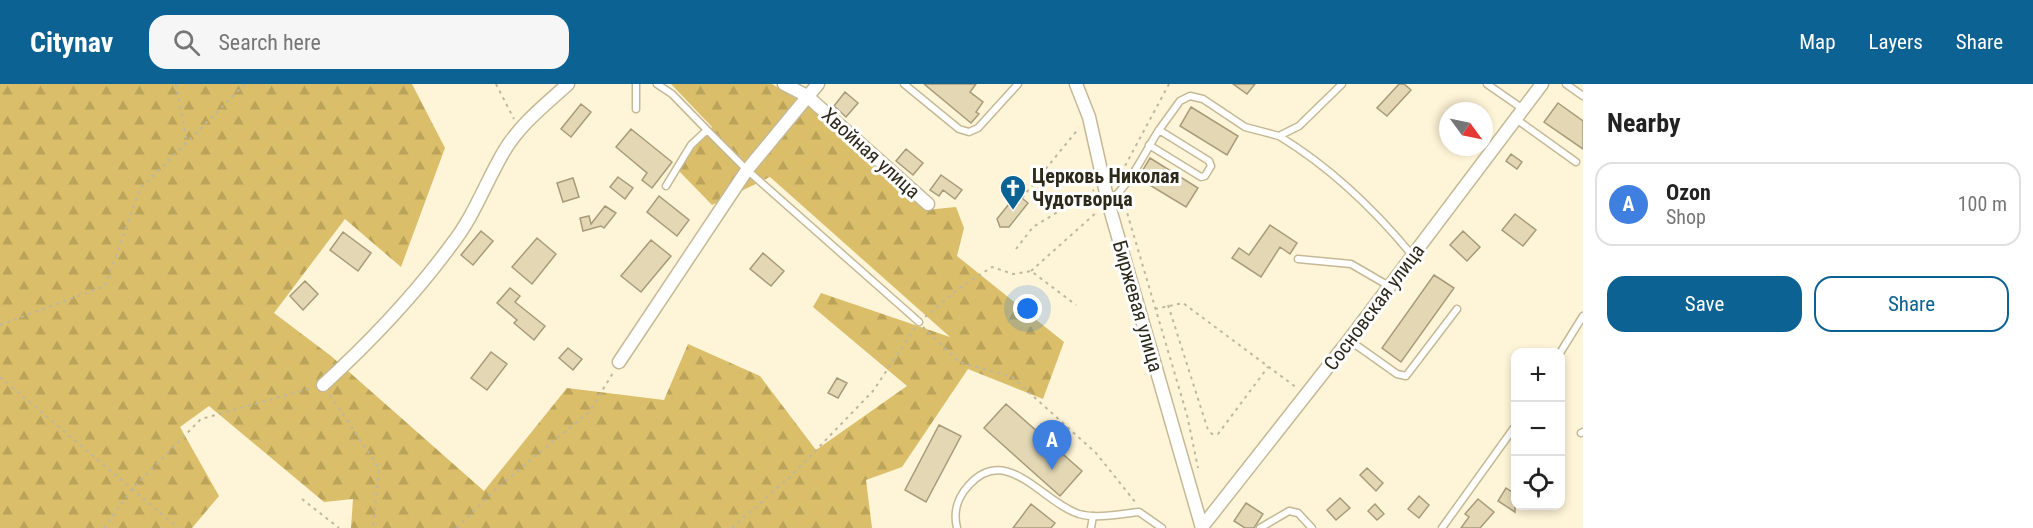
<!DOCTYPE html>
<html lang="en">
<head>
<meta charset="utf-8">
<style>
	body { margin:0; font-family:"Roboto Condensed",sans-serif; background:#f6f6f6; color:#222 }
	.controls { position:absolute; right:18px; bottom:18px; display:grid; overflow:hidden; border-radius:12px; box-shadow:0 3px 9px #0003 }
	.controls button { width:54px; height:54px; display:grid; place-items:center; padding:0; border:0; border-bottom:2px solid #e0e0e0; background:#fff; color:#222; font:30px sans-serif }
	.compass { position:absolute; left:1439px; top:18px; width:54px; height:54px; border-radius:50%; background:#fff; box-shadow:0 3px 9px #0003; rotate:123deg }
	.you { position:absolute; left:1028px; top:225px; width:21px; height:21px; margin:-15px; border:4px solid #fff; border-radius:50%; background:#1a73e8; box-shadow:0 0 0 9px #1a73e833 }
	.badge { display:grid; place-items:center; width:39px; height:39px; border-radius:50%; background:#0b6293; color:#fff; font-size:20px; font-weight:700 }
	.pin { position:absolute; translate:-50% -50px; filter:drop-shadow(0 2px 3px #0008) }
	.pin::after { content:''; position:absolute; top:32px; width:21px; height:18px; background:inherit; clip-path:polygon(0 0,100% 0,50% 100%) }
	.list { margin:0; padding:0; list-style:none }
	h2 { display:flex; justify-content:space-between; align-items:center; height:78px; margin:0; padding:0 24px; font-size:26px }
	h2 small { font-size:20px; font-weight:400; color:#767676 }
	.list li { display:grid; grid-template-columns:39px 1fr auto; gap:18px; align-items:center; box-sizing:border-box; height:84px; margin:0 12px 12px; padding:0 12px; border:2px solid #e0e0e0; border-radius:18px }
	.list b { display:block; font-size:22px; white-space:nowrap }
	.list p { margin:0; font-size:20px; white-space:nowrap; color:#767676 }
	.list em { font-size:20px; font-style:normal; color:#767676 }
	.actions { display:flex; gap:12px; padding:18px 24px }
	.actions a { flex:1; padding:14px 0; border:2px solid #0b6293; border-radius:18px; text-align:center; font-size:21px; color:#0b6293 }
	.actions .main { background:#0b6293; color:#fff }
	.icon { flex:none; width:33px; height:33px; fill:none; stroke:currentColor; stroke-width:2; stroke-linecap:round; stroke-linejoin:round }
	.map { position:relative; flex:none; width:1583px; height:444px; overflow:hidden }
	header { display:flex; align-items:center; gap:36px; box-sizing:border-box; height:84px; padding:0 30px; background:#0b6293; color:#fff }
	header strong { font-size:28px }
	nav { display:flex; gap:33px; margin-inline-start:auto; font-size:21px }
	.search { width:420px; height:54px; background:#f6f6f6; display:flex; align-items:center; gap:15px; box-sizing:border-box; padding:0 21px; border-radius:18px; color:#767676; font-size:22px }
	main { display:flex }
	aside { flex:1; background:#fff }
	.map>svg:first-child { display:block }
	.forest { fill:url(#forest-firs) }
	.building { fill:#e4d8b4; stroke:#a79b79; stroke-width:1.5 }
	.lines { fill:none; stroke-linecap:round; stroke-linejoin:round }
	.service-casing { stroke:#c5b995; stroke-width:9 }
	.minor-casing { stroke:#c5b995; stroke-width:15 }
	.path { stroke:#bfb79e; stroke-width:2; stroke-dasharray:3 4.5; stroke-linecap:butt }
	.service { stroke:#fff; stroke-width:6 }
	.minor { stroke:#fff; stroke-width:12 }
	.labels { text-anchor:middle; stroke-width:6; stroke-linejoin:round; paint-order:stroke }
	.street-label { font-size:20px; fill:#2d291b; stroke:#fff }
	.poi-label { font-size:20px; font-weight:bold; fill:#2d291b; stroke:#fff; text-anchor:start }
</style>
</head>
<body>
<header>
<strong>Citynav</strong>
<div class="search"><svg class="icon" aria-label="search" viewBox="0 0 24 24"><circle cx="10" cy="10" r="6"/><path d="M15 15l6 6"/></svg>Search here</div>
<nav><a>Map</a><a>Layers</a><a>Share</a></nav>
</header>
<main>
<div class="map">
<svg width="1583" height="444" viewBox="0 0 1583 444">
	<defs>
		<pattern id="forest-firs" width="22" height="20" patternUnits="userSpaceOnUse" patternTransform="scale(1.5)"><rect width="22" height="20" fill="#dabe69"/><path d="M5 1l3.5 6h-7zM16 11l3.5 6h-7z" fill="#bba35a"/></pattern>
	</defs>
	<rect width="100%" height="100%" fill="#fef4d7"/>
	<path class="forest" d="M0,0H412L445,64L401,183L345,135L274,229L331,272L484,407L567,304L664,316L688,260L760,292L816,366L907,302L813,223L821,209L950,253L770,93L712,121L677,85L712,43L671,0H772L821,29L926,126L956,123L964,144L957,172L1064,258L1043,315L968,285L902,383L866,396L872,444H351L353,415L324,418L209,322L180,343L219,412L192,444H0Z"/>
	<path class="building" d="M924,0H976L970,8L983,18L976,28L979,30L971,39Z
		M1233,0H1255L1247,10Z
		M1399,0H1404L1411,6L1387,32L1377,24Z
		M845,8L858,19L846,33L834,22Z
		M1558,19L1583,37V65L1544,38Z
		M581,20L591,28L571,53L561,45Z
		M1191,23L1238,52L1227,71L1180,42Z
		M631,45L672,78L652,104L642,96L647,89L616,63Z
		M906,65L923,79L913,91L896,77Z
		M1511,70L1522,78L1517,85L1506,77Z
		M1150,74L1198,104L1186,123L1138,94Z
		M941,91L962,106L955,115L943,106L939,112L930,106Z
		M618,93L633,104L625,115L610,103Z
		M573,94L579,113L563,118L557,99Z
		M1017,110L1028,119L1009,143H1000L997,135Z
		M659,112L689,136L677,152L647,128Z
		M605,122L616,129L604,144L601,142L583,147L580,134L589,132L591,140Z
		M1515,130L1536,146L1523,162L1502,146Z
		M1270,141L1297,159L1290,170L1280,163L1261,193L1232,174L1239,164L1249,171Z
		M481,147L493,157L473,181L461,171Z
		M1463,147L1480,163L1467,177L1450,161Z
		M343,148L371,169L358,187L330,166Z
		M537,154L556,170L532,200L512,183Z
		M651,156L671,172L641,208L621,192Z
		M763,169L784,187L771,202L750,185Z
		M1434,191L1454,204L1401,278L1382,264Z
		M305,197L318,210L303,226L290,212Z
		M510,204L520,212L515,218L545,242L534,256L514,239L517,236L497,219Z
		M568,264L582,275L573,286L559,274Z
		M491,268L507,280L487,306L471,294Z
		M837,294L847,299L838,314L828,309Z
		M1006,320L1082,387L1060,412L984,344Z
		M939,341L961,352L926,418L905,406Z
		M1367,384L1383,399L1376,407L1360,391Z
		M1506,404L1515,410V428L1498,417Z
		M1419,412L1429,421L1419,434L1408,425Z
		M1340,414L1350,424L1336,436L1327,426Z
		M1478,415L1494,428L1480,444H1461L1469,433L1465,430Z
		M1246,419L1263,430L1254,444H1245L1234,437Z
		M1031,420L1055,439L1051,444H1013Z
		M1375,420L1384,430L1377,436L1368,427Z"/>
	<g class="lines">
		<g class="service-casing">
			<path id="service" d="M657,0L672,10L707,46L691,61L666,102
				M904,0L959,45L969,48L978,44L1018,0
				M1487,0L1523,25
				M1566,0L1583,12
				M636,25V0
				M1516,35L1576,78
				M707,46L747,86L919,238
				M1159,46L1180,17L1190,12L1203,15L1245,43L1279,52L1299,42L1342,0
				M1279,52C1330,83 1374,125 1412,171
				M1108,118C1130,102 1144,69 1159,46L1209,77L1211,82L1205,92L1201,93L1149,61
				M1298,175L1351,180L1389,202
				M1349,256L1397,290L1406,292L1457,225
				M1560,269L1583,232
				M1581,349L1583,348
				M957,444C953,427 957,414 969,401C1007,359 1043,419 1079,430C1097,435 1120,430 1139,428L1162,444
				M1091,444L1093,432
				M1260,444L1289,427L1298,429L1312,444
				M1442,444L1516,341"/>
		</g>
		<g class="minor-casing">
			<path id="minor" d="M784,0L807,12L928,120
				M1076,0L1089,33L1108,118L1202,444
				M619,278L747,86L818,0
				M323,301C370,258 414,212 452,160C474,132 485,100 503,69C519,41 545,21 568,0
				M1202,443L1349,256L1542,0"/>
		</g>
		<path class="path" d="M176,0L187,58
			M496,0L514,35
			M1118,95L1169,0
			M1022,114L1079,44
			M1123,115L1187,331L1198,384
			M1016,165L1033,143L1094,106
			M1031,187L1098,127
			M1168,221L1208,346L1212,350H1218L1268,283
			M1155,225L1183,219L1297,304
			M925,233L958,205L992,183L1013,190L1031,187L1076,221
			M0,241L105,202L140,105L245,0
			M923,243L959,278L1012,293L1096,369L1136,419
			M0,293L178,444
			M330,311L379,384L373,444
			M302,415L339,444
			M104,444L132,405L201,335L312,304
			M457,444L498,403L589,328L613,289
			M732,444L791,392L873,307L915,244"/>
		<use href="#service" class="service"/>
		<use href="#minor" class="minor"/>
	</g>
	<defs>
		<g id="church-pin" transform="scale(1.35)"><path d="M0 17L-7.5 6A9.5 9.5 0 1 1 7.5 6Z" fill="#0b6293" stroke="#fff"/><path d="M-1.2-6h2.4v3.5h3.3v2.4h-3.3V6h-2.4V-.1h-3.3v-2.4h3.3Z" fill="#fff"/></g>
	</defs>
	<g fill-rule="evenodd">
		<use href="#church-pin" x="1013" y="104"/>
	</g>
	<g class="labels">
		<g class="street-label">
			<text transform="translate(871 69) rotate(42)" y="7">Хвойная улица</text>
			<text transform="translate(1138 222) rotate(74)" y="7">Биржевая улица</text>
			<text transform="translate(1374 223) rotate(-53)" y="7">Сосновская улица</text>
		</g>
		<g class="poi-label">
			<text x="1032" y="99">Церковь Николая<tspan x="1032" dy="23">Чудотворца</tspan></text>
		</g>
	</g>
</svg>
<div class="controls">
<button>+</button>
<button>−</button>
<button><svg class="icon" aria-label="locate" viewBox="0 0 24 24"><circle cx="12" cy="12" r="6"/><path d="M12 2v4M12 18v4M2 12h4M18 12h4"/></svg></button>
</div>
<svg class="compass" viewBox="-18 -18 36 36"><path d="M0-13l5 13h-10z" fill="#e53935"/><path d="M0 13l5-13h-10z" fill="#767676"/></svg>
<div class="you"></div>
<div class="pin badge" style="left:1052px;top:386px;background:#3f7fe0">A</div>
</div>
<aside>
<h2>Nearby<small></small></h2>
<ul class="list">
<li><span class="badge" style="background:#3f7fe0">A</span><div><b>Ozon</b><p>Shop</p></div><em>100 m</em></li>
</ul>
<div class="actions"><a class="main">Save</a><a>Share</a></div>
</aside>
</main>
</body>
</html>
